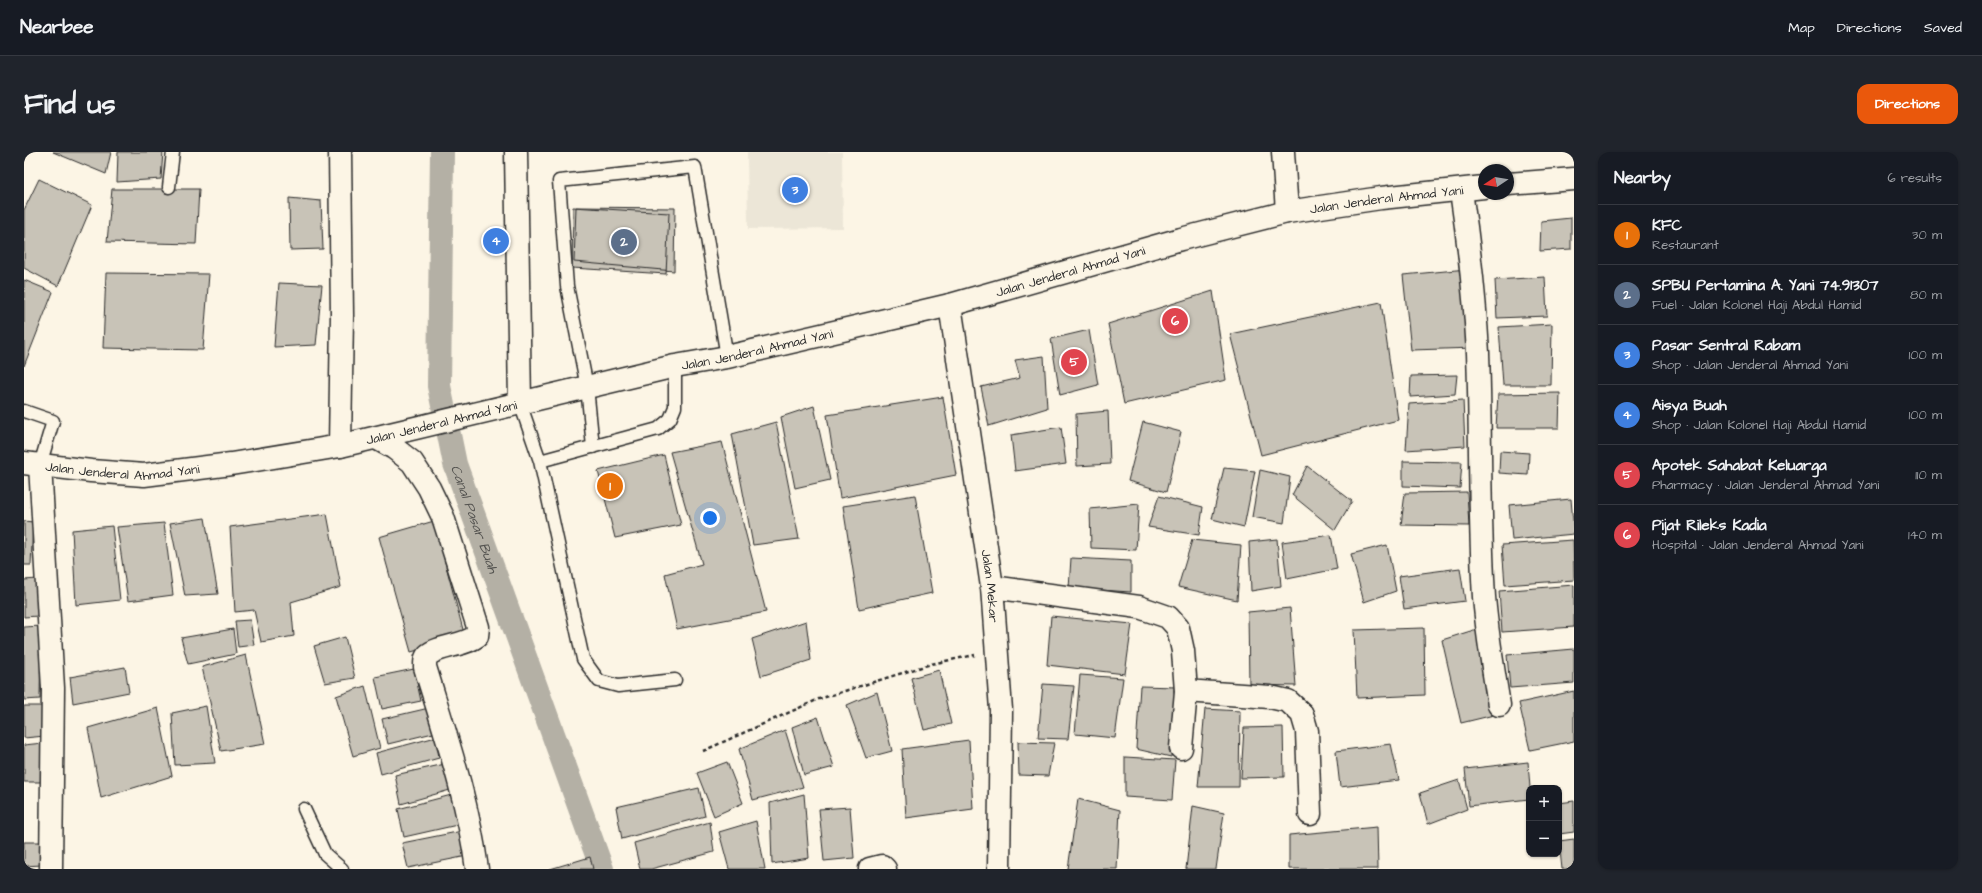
<!DOCTYPE html>
<html lang="en">
<head>
<meta charset="utf-8">
<style>
	body { margin:0; font-family:"Architects Daughter",sans-serif; background:#20242c; color:#f1f3f6 }
	.controls { position:absolute; right:12px; bottom:12px; display:grid; overflow:hidden; border-radius:8px; box-shadow:0 1px 3px #0004 }
	.controls button { width:36px; height:36px; display:grid; place-items:center; padding:0; border:0; border-bottom:1px solid #363941; background:#171b24; color:#f1f3f6; font:20px sans-serif }
	.compass { position:absolute; left:1454px; top:12px; width:36px; height:36px; border-radius:50%; background:#171b24; box-shadow:0 1px 3px #0004; rotate:258deg }
	.you { position:absolute; left:686px; top:366px; width:14px; height:14px; margin:-10px; border:3px solid #fff; border-radius:50%; background:#1a73e8; box-shadow:0 0 0 6px #1a73e833 }
	.badge { display:grid; place-items:center; width:26px; height:26px; border-radius:50%; background:#ea580c; color:#fff; font-size:13px; font-weight:700 }
	.pin { position:absolute; translate:-50% -50%; border:2px solid #fff; box-shadow:0 1px 4px #0006 }
	.list { margin:0; padding:0; list-style:none }
	h2 { display:flex; justify-content:space-between; align-items:center; height:52px; margin:0; padding:0 16px; font-size:17px }
	h2 small { font-size:13px; font-weight:400; color:#9ea1a6 }
	.list li { display:grid; grid-template-columns:26px 1fr auto; gap:12px; align-items:center; box-sizing:border-box; height:60px; padding:0 16px; border-top:1px solid #363941 }
	.list b { display:block; font-size:15px; white-space:nowrap }
	.list p { margin:0; font-size:13px; white-space:nowrap; color:#9ea1a6 }
	.list em { font-size:13px; font-style:normal; color:#9ea1a6 }
	.map { position:relative; flex:none; width:1550px; height:717px; overflow:hidden; border-radius:12px }
	header { display:flex; align-items:center; gap:24px; box-sizing:border-box; height:56px; padding:0 20px; background:#171b24; border-bottom:1px solid #363941 }
	header strong { font-size:19px }
	nav { display:flex; gap:22px; margin-inline-start:auto; font-size:14px }
	.intro { display:flex; align-items:center; justify-content:space-between; box-sizing:border-box; height:96px; padding:0 24px }
	h1 { margin:0; font-size:28px }
	.button { padding:10px 18px; border-radius:12px; background:#ea580c; color:#fff; font-size:14px; font-weight:700 }
	main { display:flex; gap:24px; padding:0 24px }
	aside { flex:1; background:#171b24; border-radius:12px; box-shadow:0 1px 3px #0004 }
	.map>svg:first-child { display:block }
	.built { fill:#ece6d7 }
	.lines { fill:none; stroke-linecap:round; stroke-linejoin:round }
	.canal { stroke:#b4b0a5; stroke-width:24 }
	.building { fill:#c8c3b7; stroke:#2b2b2b }
	.service-casing { stroke:#2b2b2b; stroke-width:15 }
	.minor-casing { stroke:#2b2b2b; stroke-width:25 }
	.tertiary-casing { stroke:#2b2b2b; stroke-width:25 }
	.trunk-casing { stroke:#2b2b2b; stroke-width:25 }
	.path { stroke:#2b2b2b; stroke-width:2.5; stroke-dasharray:4 3; stroke-linecap:butt }
	.service { stroke:#fcf5e5; stroke-width:12 }
	.minor { stroke:#fcf5e5; stroke-width:22 }
	.tertiary { stroke:#fcf5e5; stroke-width:22 }
	.trunk { stroke:#fcf5e5; stroke-width:22 }
	.labels { text-anchor:middle; stroke-width:4; stroke-linejoin:round; paint-order:stroke }
	.street-label { font-size:13px; fill:#2b2b2b; stroke:#fcf5e5 }
	.water-label { font-size:14px; font-style:italic; fill:#545350; stroke:#fcf5e5 }
</style>
</head>
<body>
<header>
<strong>Nearbee</strong>
<nav><a>Map</a><a>Directions</a><a>Saved</a></nav>
</header>
<div class="intro"><h1>Find us</h1><a class="button">Directions</a></div>
<main>
<div class="map">
<svg width="1550" height="717" viewBox="0 0 1550 717">
	<rect width="100%" height="100%" fill="#fcf5e5"/>
	<filter id="ink" filterUnits="userSpaceOnUse"><feTurbulence type="fractalNoise" baseFrequency=".025" numOctaves="2"/><feDisplacementMap in="SourceGraphic" scale="8" xChannelSelector="R" yChannelSelector="G"/><feConvolveMatrix kernelMatrix="1 2 1 2 8 2 1 2 1" color-interpolation-filters="sRGB"/></filter>
	<g filter="url(#ink)">
		<path class="built" d="M723,0H818L819,76L724,77Z"/>
		<g class="lines">
			<path class="canal" id="s1" d="M418,0L415,234L431,312L578,717"/>
		</g>
		<path class="building" d="M29,0H87L82,22Z
			M94,0H139L137,27L93,30Z
			M15,27L68,53L34,134L0,116V58Z
			M88,37H175L172,92L83,90Z
			M265,46L297,49L299,97L266,98Z
			M549,55L645,61L642,122L548,116Z
			M552,55L651,56L650,119L550,110Z
			M1547,66V97L1516,99L1517,69Z
			M1443,117L1451,196L1387,198L1379,123Z
			M82,121L185,122L179,198L79,196Z
			M1521,125L1523,164L1473,166L1471,128Z
			M0,128L29,140L0,214Z
			M255,131L298,133L292,193L250,195Z
			M1189,139L1202,228L1100,252L1084,172Z
			M1357,150L1374,268L1237,303L1206,182Z
			M1528,172L1527,233H1479L1475,175Z
			M1065,178L1074,233L1036,243L1027,187Z
			M1020,204L1023,256L965,274L957,235L996,226L991,208Z
			M1433,223L1431,242L1386,245L1387,224Z
			M1536,241L1535,276H1472L1474,242Z
			M919,245L932,323L816,346L803,263Z
			M1439,248L1441,294L1382,298L1385,252Z
			M790,254L806,328L771,336L757,265Z
			M1084,259L1086,312L1053,314L1052,262Z
			M752,270L775,387L729,393L708,282Z
			M1119,270L1157,280L1142,340L1104,329Z
			M1037,275L1042,312L991,319L987,283Z
			M698,290L742,460L653,477L641,422L678,412L646,300Z
			M1476,299L1505,301L1504,323L1475,321Z
			M640,303L657,373L591,386L574,319Z
			M1379,309L1438,310L1436,336L1379,334Z
			M1283,314L1328,349L1311,378L1268,343Z
			M1200,316L1231,319L1220,375L1188,367Z
			M1236,318L1266,325L1260,371L1228,365Z
			M1443,340L1445,374L1377,373L1381,341Z
			M891,343L908,441L835,457L819,354Z
			M1135,344L1179,355L1175,383L1124,375Z
			M1547,347L1550,382L1488,388L1485,353Z
			M1115,352L1112,398L1067,396L1066,357Z
			M303,362L317,435L267,450L270,484L237,490L230,458L211,460L206,375Z
			M181,366L194,442L161,444L146,371Z
			M0,369L9,370L7,413H0Z
			M410,369L441,485L387,500L355,385Z
			M140,371L149,443L104,449L93,375Z
			M88,374L96,448L52,453L48,378Z
			M1307,383L1313,417L1263,427L1258,390Z
			M1253,387L1257,434L1227,439L1225,390Z
			M1168,388L1217,393L1213,448L1154,435Z
			M1549,388L1550,428L1481,433L1478,393Z
			M1363,393L1372,439L1340,450L1327,402Z
			M1047,406L1107,409V440L1045,436Z
			M1436,416L1441,449L1380,457L1375,424Z
			M14,427V464L0,465V428Z
			M1550,433V475L1478,480L1475,439Z
			M1266,456L1272,534L1225,533L1224,460Z
			M1027,464L1108,472L1101,522L1023,513Z
			M226,468L230,493L214,495L211,469Z
			M782,469L787,508L737,524L728,487Z
			M17,474L16,547L0,548V475Z
			M1400,476L1401,543L1333,546L1330,478Z
			M209,477L212,502L164,512L157,486Z
			M1453,477L1474,562L1437,571L1418,488Z
			M321,485L331,526L301,531L290,494Z
			M1550,497V531L1486,536L1483,503Z
			M222,503L241,592L197,599L178,515Z
			M101,515L105,540L49,551L46,525Z
			M390,517L397,549L358,557L351,525Z
			M915,518L927,572L900,578L887,526Z
			M1056,523L1099,526L1091,586L1051,582Z
			M1019,532L1050,534L1044,587L1014,586Z
			M341,534L356,596L329,604L312,544Z
			M1116,534L1152,535L1147,605L1112,597Z
			M1550,539V589L1506,598L1495,551Z
			M853,540L868,599L842,606L823,553Z
			M0,554H20L21,584L0,586Z
			M182,554L191,611L151,613L148,561Z
			M134,556L148,624L77,646L64,576Z
			M405,556L409,581L364,592L358,567Z
			M1181,557L1216,559L1215,635H1174Z
			M794,565L810,615L780,623L768,575Z
			M1259,575L1260,625L1217,626L1220,576Z
			M761,578L779,635L729,648L715,597Z
			M412,585L415,606L357,622L352,601Z
			M945,588L949,657L882,666L878,597Z
			M994,590L1030,591L1024,624L995,623Z
			M19,591V630H0V593Z
			M1367,592L1375,628L1316,635L1312,599Z
			M1101,605L1151,608L1148,648L1101,645Z
			M703,610L719,651L690,664L673,621Z
			M1504,610L1506,636H1505V647L1445,654L1441,617Z
			M421,612L426,638L377,652L371,623Z
			M1435,628L1443,657L1404,672L1396,641Z
			M675,636L681,664L598,687L592,655Z
			M435,641L442,671L380,685L374,657Z
			M780,642L785,706L748,712L746,651Z
			M1054,647L1096,658L1093,717H1044Z
			M1550,649V680L1535,682V651Z
			M1169,654L1200,661L1192,717H1162Z
			M826,655L830,706L800,709L795,657Z
			M732,669L741,717H705L695,680Z
			M686,670L690,700L627,717H616L610,691Z
			M1353,675L1354,717H1265V683Z
			M443,678L448,703L384,716L378,691Z
			M1550,687V717H1538L1535,689Z
			M0,690H17L18,713L0,714Z
			M566,705L569,717H526Z"/>
		<g class="lines">
			<g class="service-casing">
				<path id="service" d="M145,35L149,0
					M496,251L516,309L559,507L575,529L594,534L651,528
					M0,259L29,269L16,313
					M569,295L563,235L543,134L535,29L671,15L703,205
					M516,309L634,277L646,267L651,255V214
					M280,657L301,702L318,717"/>
			</g>
			<g class="minor-casing">
				<g id="minor">
					<path d="M316,0L318,163L316,294"/>
					<path d="M492,0L496,251"/>
					<path d="M1437,39C1445,93 1451,146 1454,201C1457,282 1455,364 1460,445C1463,481 1469,517 1475,553"/>
					<path id="s2" d="M926,153L968,435L977,558L975,717"/>
					<path d="M352,286L370,296L388,310L405,336L419,365L454,475L453,484C440,494 414,494 404,503C401,506 401,510 401,515C421,581 444,648 453,717"/>
					<path d="M16,313L29,536L27,717"/>
					<path d="M968,435L1115,455L1144,465L1154,476L1159,499L1162,539L1246,545L1264,549L1278,562L1283,579L1286,662"/>
					<path d="M1157,596L1162,539"/>
					<path d="M846,717L858,714L861,717"/>
				</g>
			</g>
			<g class="tertiary-casing">
				<path id="tertiary" d="M1259,0L1263,60"/>
			</g>
			<g class="trunk-casing">
				<g id="trunk">
					<path d="M1484,32L1550,27"/>
					<path id="s3" d="M0,311L67,319L120,323L207,312L316,294L651,214L703,205L926,153L1157,87L1263,60L1357,46L1460,35"/>
				</g>
			</g>
			<path class="path" d="M679,599L795,547L907,512L951,503"/>
			<use href="#service" class="service"/>
			<use href="#minor" class="minor"/>
			<use href="#tertiary" class="tertiary"/>
			<use href="#trunk" class="trunk"/>
		</g>
	</g>
	<g class="labels">
		<g class="street-label">
			<text dy="5" stroke="none"><textPath href="#s3" startOffset="1395">Jalan Jenderal Ahmad Yani</textPath></text>
			<text dy="5" stroke="none"><textPath href="#s3" startOffset="1070">Jalan Jenderal Ahmad Yani</textPath></text>
			<text dy="5" stroke="none"><textPath href="#s3" startOffset="747">Jalan Jenderal Ahmad Yani</textPath></text>
			<text dy="5" stroke="none"><textPath href="#s3" startOffset="423">Jalan Jenderal Ahmad Yani</textPath></text>
			<text dy="5" stroke="none"><textPath href="#s3" startOffset="99">Jalan Jenderal Ahmad Yani</textPath></text>
			<text dy="5" stroke="none"><textPath href="#s2" startOffset="284">Jalan Mekar</textPath></text>
		</g>
		<g class="water-label">
			<text dy="5" stroke="none"><textPath href="#s1" startOffset="372">Canal Pasar Buah</textPath></text>
		</g>
	</g>
</svg>
<div class="controls">
<button>+</button>
<button>−</button>
</div>
<svg class="compass" viewBox="-18 -18 36 36"><path d="M0-13l5 13h-10z" fill="#e53935"/><path d="M0 13l5-13h-10z" fill="#9ea1a6"/></svg>
<div class="you"></div>
<div class="pin badge" style="left:586px;top:334px;background:#e8710a">1</div>
<div class="pin badge" style="left:600px;top:90px;background:#5c6f8a">2</div>
<div class="pin badge" style="left:771px;top:38px;background:#3f7fe0">3</div>
<div class="pin badge" style="left:472px;top:89px;background:#3f7fe0">4</div>
<div class="pin badge" style="left:1050px;top:210px;background:#e0444e">5</div>
<div class="pin badge" style="left:1151px;top:169px;background:#e0444e">6</div>
</div>
<aside>
<h2>Nearby<small>6 results</small></h2>
<ul class="list">
<li><span class="badge" style="background:#e8710a">1</span><div><b>KFC</b><p>Restaurant</p></div><em>30 m</em></li>
<li><span class="badge" style="background:#5c6f8a">2</span><div><b>SPBU Pertamina A. Yani 74.91307</b><p>Fuel · Jalan Kolonel Haji Abdul Hamid</p></div><em>80 m</em></li>
<li><span class="badge" style="background:#3f7fe0">3</span><div><b>Pasar Sentral Rabam</b><p>Shop · Jalan Jenderal Ahmad Yani</p></div><em>100 m</em></li>
<li><span class="badge" style="background:#3f7fe0">4</span><div><b>Aisya Buah</b><p>Shop · Jalan Kolonel Haji Abdul Hamid</p></div><em>100 m</em></li>
<li><span class="badge" style="background:#e0444e">5</span><div><b>Apotek Sahabat Keluarga</b><p>Pharmacy · Jalan Jenderal Ahmad Yani</p></div><em>110 m</em></li>
<li><span class="badge" style="background:#e0444e">6</span><div><b>Pijat Rileks Kadia</b><p>Hospital · Jalan Jenderal Ahmad Yani</p></div><em>140 m</em></li>
</ul>
</aside>
</main>
</body>
</html>
